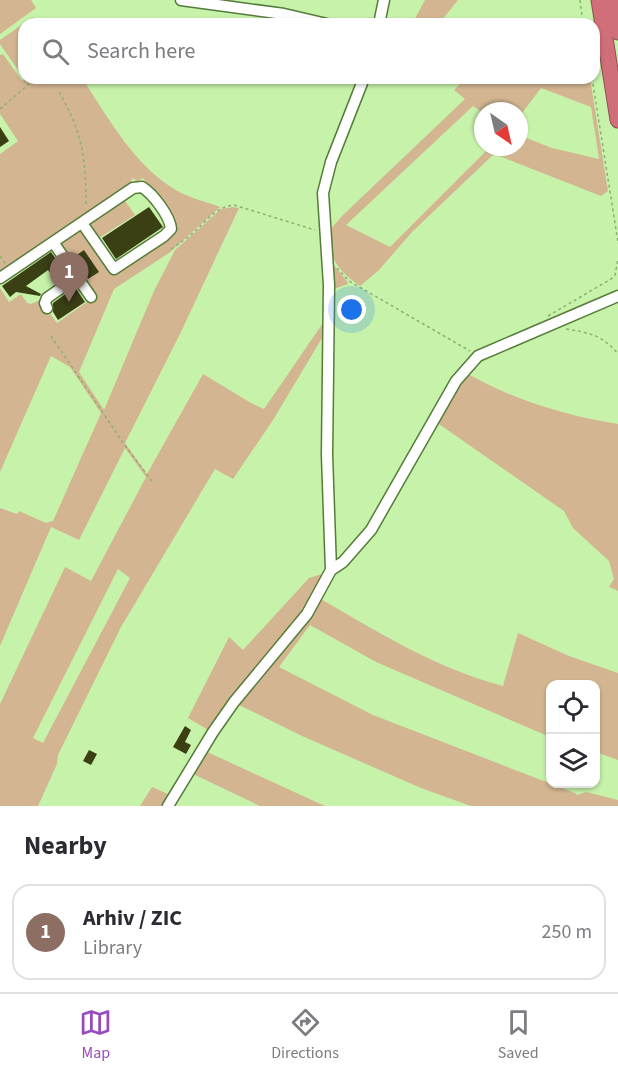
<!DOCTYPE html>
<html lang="en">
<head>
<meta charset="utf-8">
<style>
	body { margin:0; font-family:"Source Sans 3",sans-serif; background:#f2f2f3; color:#2b2b33 }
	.controls { position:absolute; right:18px; bottom:18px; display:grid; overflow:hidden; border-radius:12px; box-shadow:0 2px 4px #0004 }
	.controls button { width:54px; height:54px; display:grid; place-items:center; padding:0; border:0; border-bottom:2px solid #e1e1e2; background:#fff; color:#2b2b33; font:30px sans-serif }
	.compass { position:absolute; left:474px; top:102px; width:54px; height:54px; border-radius:50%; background:#fff; box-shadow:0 2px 4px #0004; rotate:146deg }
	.you { position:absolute; left:352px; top:310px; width:21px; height:21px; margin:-15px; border:4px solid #fff; border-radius:50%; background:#1a73e8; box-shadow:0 0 0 9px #1a73e833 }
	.badge { display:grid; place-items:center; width:39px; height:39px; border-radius:50%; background:#984bbc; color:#fff; font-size:20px; font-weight:700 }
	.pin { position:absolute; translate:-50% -50px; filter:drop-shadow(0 2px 3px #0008) }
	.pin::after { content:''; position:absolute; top:32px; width:21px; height:18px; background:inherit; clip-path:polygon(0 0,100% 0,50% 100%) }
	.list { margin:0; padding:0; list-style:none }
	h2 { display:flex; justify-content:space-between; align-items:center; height:78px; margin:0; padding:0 24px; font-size:26px }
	h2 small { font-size:20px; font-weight:400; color:#7c7c81 }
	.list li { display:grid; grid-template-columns:39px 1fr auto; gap:18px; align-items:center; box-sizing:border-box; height:96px; margin:0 12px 12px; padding:0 12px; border:2px solid #e1e1e2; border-radius:18px }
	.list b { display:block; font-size:22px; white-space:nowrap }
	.list p { margin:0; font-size:20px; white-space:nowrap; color:#7c7c81 }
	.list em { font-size:20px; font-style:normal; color:#7c7c81 }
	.icon { flex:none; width:33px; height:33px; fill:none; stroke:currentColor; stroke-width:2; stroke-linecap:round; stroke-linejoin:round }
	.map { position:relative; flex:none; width:618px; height:806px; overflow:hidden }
	.search { position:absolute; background:#fff; box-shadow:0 2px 4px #0004; left:18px; right:18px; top:18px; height:66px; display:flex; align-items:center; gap:15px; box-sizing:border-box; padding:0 21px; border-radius:18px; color:#7c7c81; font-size:22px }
	.sheet { height:186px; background:#fff }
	nav { display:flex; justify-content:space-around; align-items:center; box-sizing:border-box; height:84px; border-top:2px solid #e1e1e2; background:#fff; font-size:16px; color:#7c7c81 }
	nav a { display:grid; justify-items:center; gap:3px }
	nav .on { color:#984bbc }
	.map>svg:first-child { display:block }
	.green { fill:#d3b691; fill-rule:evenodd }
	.building { fill:#3b3f14 }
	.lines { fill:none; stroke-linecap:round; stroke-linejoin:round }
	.minor-casing { stroke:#557c39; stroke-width:13 }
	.highway-casing { stroke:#8b5150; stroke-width:17 }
	.path { stroke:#8daf76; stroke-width:1.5; stroke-dasharray:3 3; stroke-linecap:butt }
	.minor { stroke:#fff; stroke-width:10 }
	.highway { stroke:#d06e7a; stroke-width:15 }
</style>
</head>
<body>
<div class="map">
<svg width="618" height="806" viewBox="0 0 618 806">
	<rect width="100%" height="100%" fill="#c7f2aa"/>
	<path class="green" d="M0,0H31L36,8L0,34Z
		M425,0H458L439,24H412Z
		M33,17L38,24H24L23,77L0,44V40Z
		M3,54L22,81L26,78H82C109,119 136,169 181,193C194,199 207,202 220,207L169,253L114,289L79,372L104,410L154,291L175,250L221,209L233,207L239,208L180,334L125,443L147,474L203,374L251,403L264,409L325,320V333L273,420L233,479L215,469L121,627L58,755L57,764L38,806H0V704L65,567L91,581L146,477L125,448L79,540L51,527L0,646V508L17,514L19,511L46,523L53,521L101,413L70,367L51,356L0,472V288L9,302L21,294L27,303L31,304L40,300L57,323L94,297L59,246V241L78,228L82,229L113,274L173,234L176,225L143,178L136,182L134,178L131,180L132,184L0,274V154L18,141L0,114V55ZM118,569L130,578L43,743L33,738Z
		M466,78H590L608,191L601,196L494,154L412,232L379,270L360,286C336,269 331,260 328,232L343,215L465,99L454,90ZM541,88L591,107L599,159L552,148L519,135V147H490L390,247L346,225L473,106L483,113V111H519V117Z
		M123,198L135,215L99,238L88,226L90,220Z
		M331,262L347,281L348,284L331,290Z
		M468,374C514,400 566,416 618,424V591L609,587L614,579L609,561L573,528L564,511L436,422Z
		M325,573L311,602L210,731L188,718L229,637L243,650L309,578Z
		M321,599C379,633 438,669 503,686L518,633L569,656L618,673V760L596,752V684H550V737L376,662L310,625L279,667L373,715L575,793L577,795L586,792L618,800V806H471L421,788L302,736L237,704Z
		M205,751L325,806H260L191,773Z
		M152,787L170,795L163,806H140Z"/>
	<path class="building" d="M0,127L9,141L0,147Z
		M149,207L163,227L116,259L102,238Z
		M84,250L99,272L88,279L74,257Z
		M51,252L67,275L57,282L48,270L26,286L41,294L40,296L16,292L10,297L2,286Z
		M75,287L85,302L58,320L53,312V303Z
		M185,726L191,730L185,742L191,745L186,754L173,747Z
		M89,750L97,754L91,765L83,761Z"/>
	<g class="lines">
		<g class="minor-casing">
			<path id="minor" d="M181,0L284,14L327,24
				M379,24L384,0
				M53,242L91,297
				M0,278L133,188L142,187C153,194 170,216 171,229L164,236L114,269L82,223
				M47,308L45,303L47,298L77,277
				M331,570L343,562L371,530L456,381L478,356L618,296
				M168,806L213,732L234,702L307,614L331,570L327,455L329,285L323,193L331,162L364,78"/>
		</g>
		<g class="highway-casing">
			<path id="highway" d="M599,0L618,120
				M613,0L618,32"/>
		</g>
		<path class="path" d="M580,0L583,24
			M592,78L618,242
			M59,92C83,133 86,160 86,207
			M0,109L36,78
			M171,249C179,244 187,238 194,232C207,220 216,207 234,205L315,230
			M0,256L5,263
			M337,268L349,281L361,288L470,351
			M548,316L611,279L615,275L618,259
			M566,329C588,332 604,336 618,354
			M51,336L124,444L154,484"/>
		<use href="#minor" class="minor"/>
		<use href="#highway" class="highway"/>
	</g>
</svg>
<div class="controls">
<button><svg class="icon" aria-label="locate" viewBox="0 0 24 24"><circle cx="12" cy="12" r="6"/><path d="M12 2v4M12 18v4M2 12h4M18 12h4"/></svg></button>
<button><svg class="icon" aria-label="layers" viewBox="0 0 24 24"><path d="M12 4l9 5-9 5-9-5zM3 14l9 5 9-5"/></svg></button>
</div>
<svg class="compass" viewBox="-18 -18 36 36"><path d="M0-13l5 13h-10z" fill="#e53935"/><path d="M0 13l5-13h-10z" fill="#7c7c81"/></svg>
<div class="you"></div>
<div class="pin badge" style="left:69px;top:302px;background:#8d6e63">1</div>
<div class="search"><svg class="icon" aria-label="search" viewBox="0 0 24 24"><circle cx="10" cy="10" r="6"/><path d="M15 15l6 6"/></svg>Search here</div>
</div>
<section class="sheet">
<h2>Nearby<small></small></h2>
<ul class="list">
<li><span class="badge" style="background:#8d6e63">1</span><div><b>Arhiv / ZIC</b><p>Library</p></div><em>250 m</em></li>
</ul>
</section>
<nav>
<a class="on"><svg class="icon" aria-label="map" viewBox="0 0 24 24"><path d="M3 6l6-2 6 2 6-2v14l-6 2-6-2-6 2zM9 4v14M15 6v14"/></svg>Map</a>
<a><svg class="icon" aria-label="directions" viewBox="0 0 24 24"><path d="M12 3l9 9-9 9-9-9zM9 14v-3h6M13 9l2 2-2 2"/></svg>Directions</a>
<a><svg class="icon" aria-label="saved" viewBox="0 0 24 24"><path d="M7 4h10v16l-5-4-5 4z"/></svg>Saved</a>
</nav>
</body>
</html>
